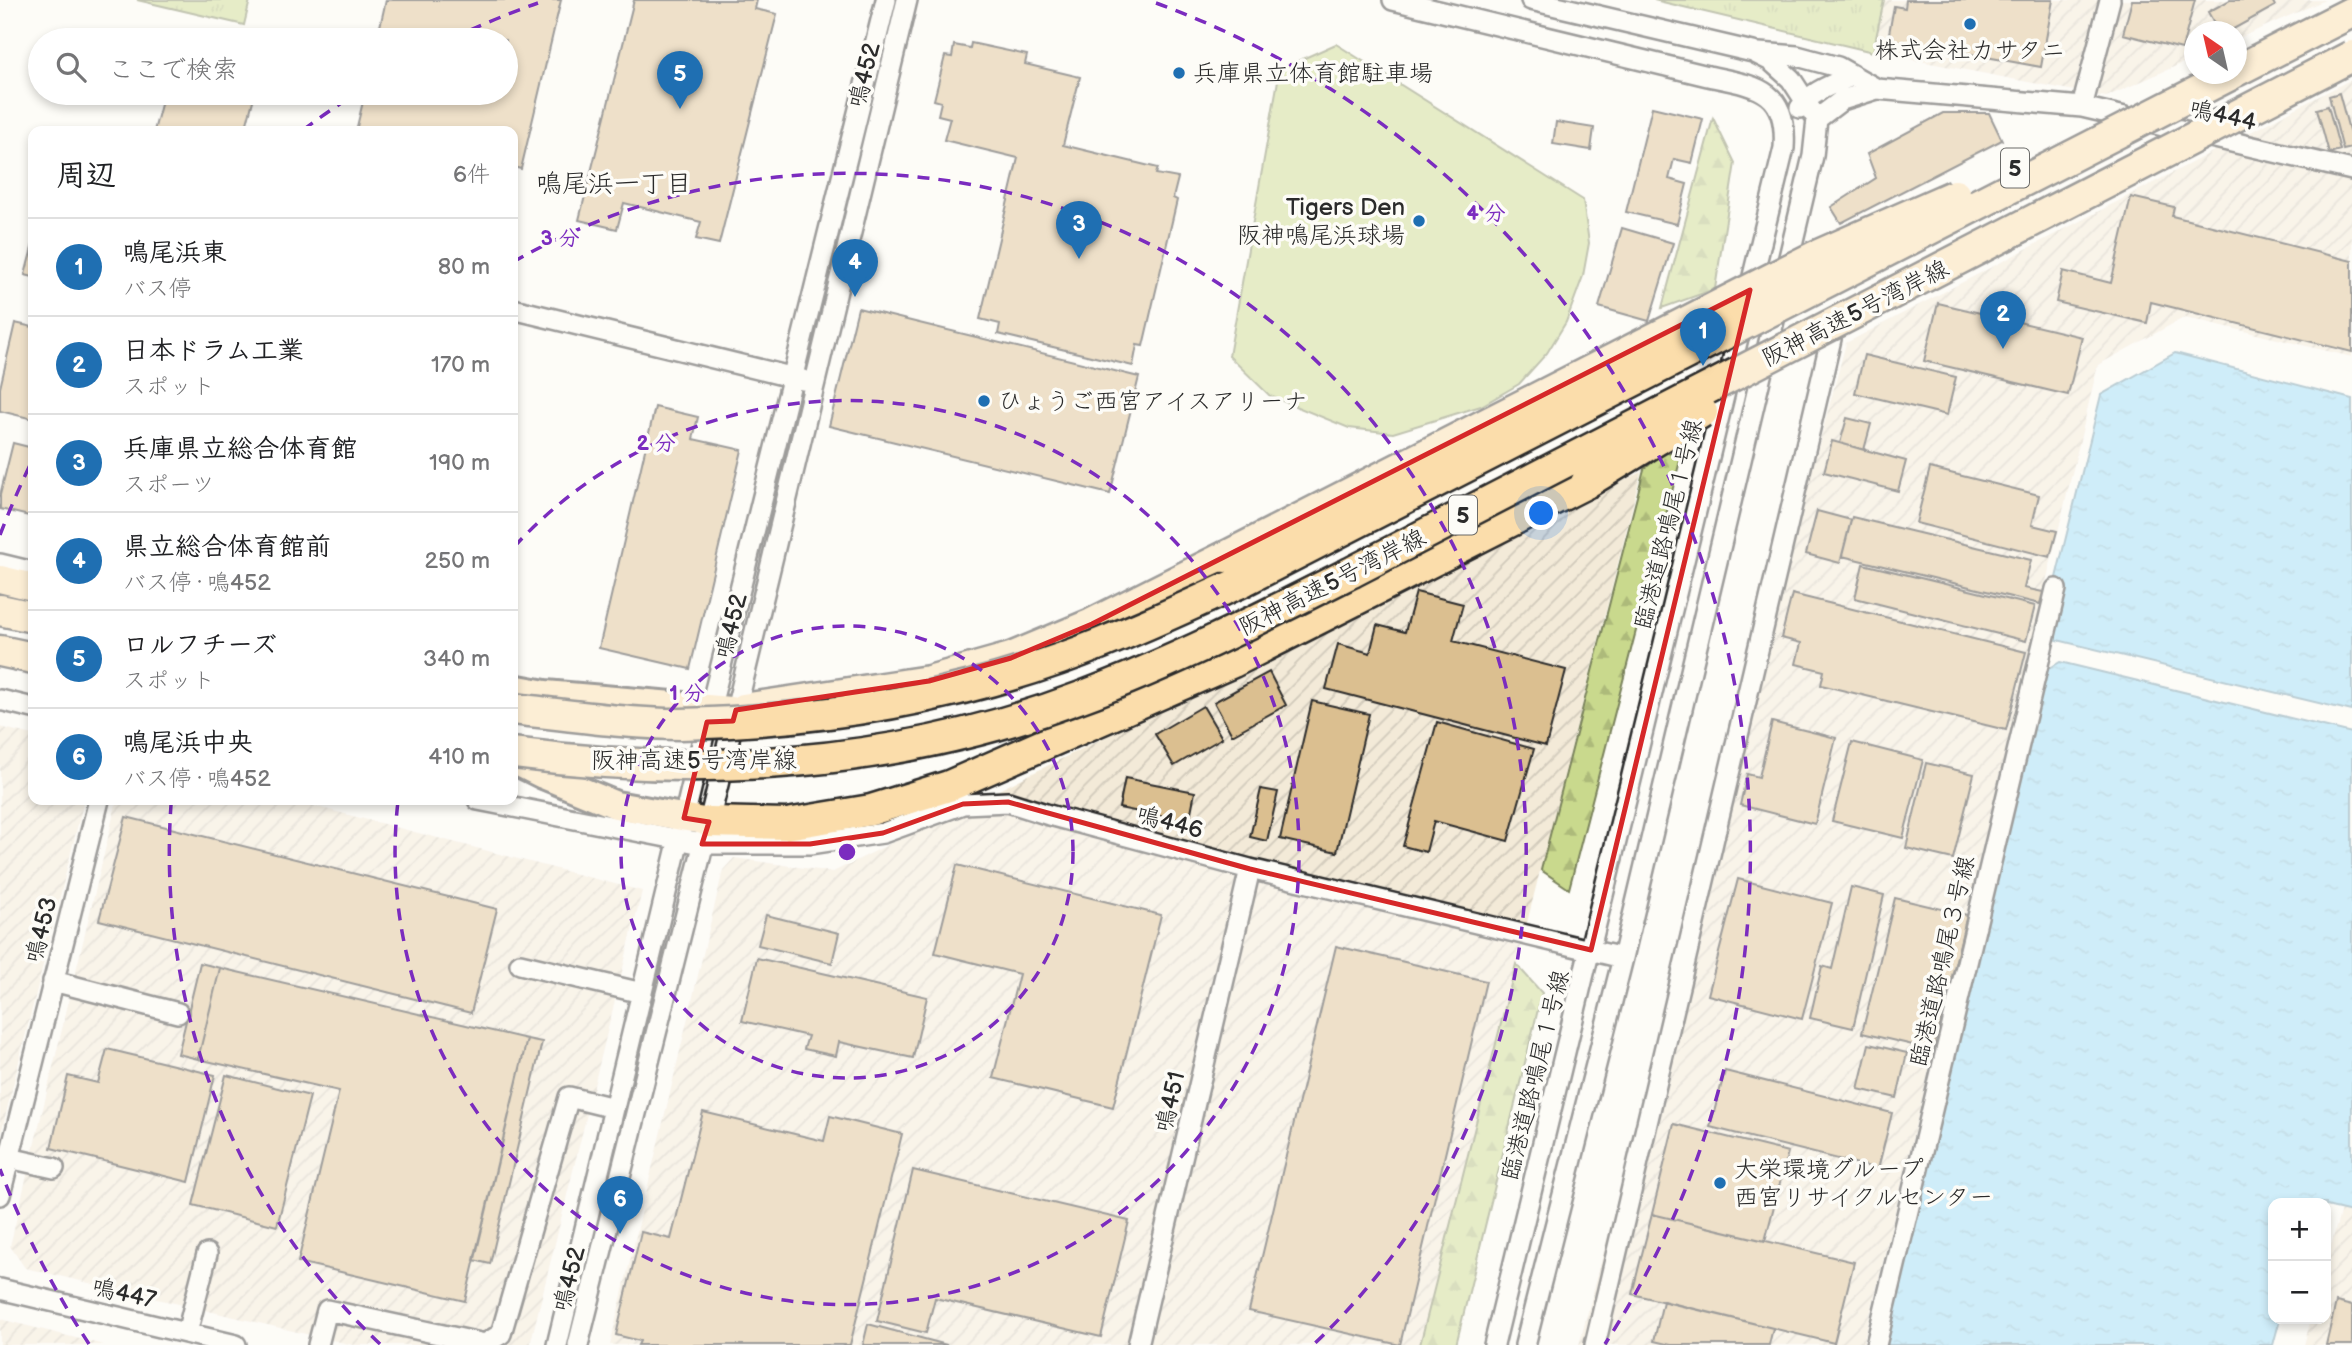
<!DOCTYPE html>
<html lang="ja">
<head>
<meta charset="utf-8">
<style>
	body { margin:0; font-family:"Balsamiq Sans","Klee One",sans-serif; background:#f6f6f6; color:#202124 }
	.controls { position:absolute; right:21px; bottom:21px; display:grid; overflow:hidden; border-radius:14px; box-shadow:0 4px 10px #0003 }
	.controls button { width:63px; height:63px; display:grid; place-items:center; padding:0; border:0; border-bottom:2px solid #e0e0e0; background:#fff; color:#202124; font:35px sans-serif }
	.compass { position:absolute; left:2184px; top:21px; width:63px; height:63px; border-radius:50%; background:#fff; box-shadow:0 4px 10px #0003; rotate:326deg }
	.you { position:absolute; left:1542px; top:514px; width:24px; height:24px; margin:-18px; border:5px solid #fff; border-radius:50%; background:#1a73e8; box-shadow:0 0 0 10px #1a73e833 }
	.badge { display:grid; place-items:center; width:46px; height:46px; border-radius:50%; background:#1f6fb2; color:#fff; font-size:23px; font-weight:700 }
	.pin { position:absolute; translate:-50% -58px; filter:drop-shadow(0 2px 4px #0008) }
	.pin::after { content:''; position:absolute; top:37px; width:24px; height:21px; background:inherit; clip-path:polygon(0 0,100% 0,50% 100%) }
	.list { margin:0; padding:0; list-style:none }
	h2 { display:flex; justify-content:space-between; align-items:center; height:91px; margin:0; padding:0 28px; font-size:30px }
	h2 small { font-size:23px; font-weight:400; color:#757577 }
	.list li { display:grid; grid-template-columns:46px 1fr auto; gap:21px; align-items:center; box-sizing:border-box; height:98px; padding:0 28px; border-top:2px solid #e0e0e0 }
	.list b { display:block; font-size:26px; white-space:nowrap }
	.list p { margin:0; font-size:23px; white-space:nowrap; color:#757577 }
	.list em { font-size:23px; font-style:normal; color:#757577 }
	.icon { flex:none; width:38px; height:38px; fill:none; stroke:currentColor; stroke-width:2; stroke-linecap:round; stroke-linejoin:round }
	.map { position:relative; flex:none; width:2352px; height:1345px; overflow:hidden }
	.search { position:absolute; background:#fff; box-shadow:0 4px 10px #0003; left:28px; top:28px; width:490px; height:77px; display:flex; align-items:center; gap:18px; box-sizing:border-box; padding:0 24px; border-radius:38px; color:#757577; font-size:26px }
	.panel { position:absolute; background:#fff; box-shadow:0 4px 10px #0003; left:28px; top:126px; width:490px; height:679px; border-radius:14px }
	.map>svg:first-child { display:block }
	.industrial { fill:url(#industrial-furrows) }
	.forest { fill:url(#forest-firs); stroke:#7a825c; stroke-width:2 }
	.park { fill:url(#park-tufts); stroke:#7a825c; stroke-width:2 }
	.pitch { fill:#c9d98d; stroke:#7a825c; stroke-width:2 }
	.water { fill:url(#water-ripples); stroke:#6c95a7; stroke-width:2 }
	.building { fill:#dbbf90; stroke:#2b2b2b; stroke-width:2 }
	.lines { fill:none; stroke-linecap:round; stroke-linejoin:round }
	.minor-casing { stroke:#2b2b2b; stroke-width:24 }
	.major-casing { stroke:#2b2b2b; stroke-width:32 }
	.highway-casing { stroke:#2b2b2b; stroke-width:35 }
	.minor { stroke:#fdfcf7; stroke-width:19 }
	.major { stroke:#fbddab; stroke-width:26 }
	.highway { stroke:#fbddab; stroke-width:30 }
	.highway-bridge-casing { stroke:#2b2b2b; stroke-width:35; stroke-linecap:butt }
	.highway-bridge { stroke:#fbddab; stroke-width:30 }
	.marked { fill:none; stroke:#d62828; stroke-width:5; stroke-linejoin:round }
	.ring { fill:none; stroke:#7b2cbf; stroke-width:3.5; stroke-dasharray:12 9 }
	.poi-dot { fill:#1f6fb2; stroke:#fdfcf7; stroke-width:2.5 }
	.labels { text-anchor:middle; stroke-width:7; stroke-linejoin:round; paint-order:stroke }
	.shield { fill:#fdfcf7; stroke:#6a6a68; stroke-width:2 }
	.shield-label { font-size:23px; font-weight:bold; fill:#2b2b2b }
	.poi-label { font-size:24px; fill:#2b2b2b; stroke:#fdfcf7; text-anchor:start }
	.street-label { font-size:24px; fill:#2b2b2b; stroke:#fdfcf7 }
	.neighbourhood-label { font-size:26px; fill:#2b2b2b; stroke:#fdfcf7 }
	.centre { fill:#7b2cbf; stroke:#fdfcf7; stroke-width:3.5 }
	.ring-label { font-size:21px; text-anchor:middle; font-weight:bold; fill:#7b2cbf; stroke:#fdfcf7; stroke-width:7; stroke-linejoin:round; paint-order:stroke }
</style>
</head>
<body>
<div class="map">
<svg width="2352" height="1345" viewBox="0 0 2352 1345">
	<defs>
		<pattern id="industrial-furrows" width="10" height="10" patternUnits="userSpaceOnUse" patternTransform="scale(1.75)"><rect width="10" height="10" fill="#f3ead8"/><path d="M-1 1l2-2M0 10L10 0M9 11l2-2" fill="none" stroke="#d0c9ba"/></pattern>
		<pattern id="forest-firs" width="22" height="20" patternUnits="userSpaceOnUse" patternTransform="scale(1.75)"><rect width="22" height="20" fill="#c9d98d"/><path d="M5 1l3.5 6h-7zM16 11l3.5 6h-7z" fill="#adba7a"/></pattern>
		<pattern id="park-tufts" width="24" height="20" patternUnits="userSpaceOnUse" patternTransform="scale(1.75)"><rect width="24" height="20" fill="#c9d98d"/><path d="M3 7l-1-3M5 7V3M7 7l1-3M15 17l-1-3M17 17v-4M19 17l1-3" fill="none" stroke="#adba7a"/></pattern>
		<pattern id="water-ripples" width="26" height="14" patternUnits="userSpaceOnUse" patternTransform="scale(1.75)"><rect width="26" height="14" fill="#98dcfa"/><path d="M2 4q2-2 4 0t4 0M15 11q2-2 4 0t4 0" fill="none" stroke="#83bdd6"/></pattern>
	</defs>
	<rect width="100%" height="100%" fill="#fdfcf7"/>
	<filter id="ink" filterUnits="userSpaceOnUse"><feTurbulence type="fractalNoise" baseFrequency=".0143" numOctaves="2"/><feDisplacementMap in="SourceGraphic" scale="14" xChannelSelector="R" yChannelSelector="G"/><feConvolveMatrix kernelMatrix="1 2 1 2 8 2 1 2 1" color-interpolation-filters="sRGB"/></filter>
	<g filter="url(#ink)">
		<path class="industrial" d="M1884,0H2325L2237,39L2236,32H2194V58L2106,97L1873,52Z
			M2352,79V357L2185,317L2098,365L1863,1345H1579L1846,343Z
			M1641,472L1420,1345H610L723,870L734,858L833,872Z
			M0,727L33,735V800H84L0,1138Z
			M117,800H291L642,891L530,1345H353L25,1268L10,1246Z
			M2341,1209L2352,1211V1345H2304L2311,1319H2326V1264Z
			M0,1319L104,1345H0Z"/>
		<path class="forest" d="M1713,118L1735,163L1715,289L1662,308Z
			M1665,452L1681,457L1569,889L1541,870L1644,469Z
			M1516,964L1542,993L1456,1345H1420Z"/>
		<path class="park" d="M137,0H250L244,25Z
			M1654,0H1884L1873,52Z"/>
		<path class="pitch" d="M1336,44L1583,200L1589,243L1583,276L1566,322L1547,353L1519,384L1481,406L1393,433L1349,428L1270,396L1229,356L1280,69Z"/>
		<path class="water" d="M2175,353L2352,399V711L2053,639L2050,602L2101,395Z
			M2060,662L2352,733V1212L2326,1206V1203H2273V1319H2280L2273,1345H1880L2045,671Z"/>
		<path class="building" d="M386,0H561L521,169L513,167V131H356L365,93H506V40H377Z
			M634,0H757L755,9L777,14L719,244L696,239L701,222L624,203L617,229L579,220Z
			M1906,0H2053L2041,67L1888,39L1894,6L1905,8Z
			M2132,0H2195L2182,49L2123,34Z
			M2230,0H2272L2275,6L2228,32H2219L2208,12Z
			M971,43L1027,55L1025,64L1080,77L1063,145L1158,168L1156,174L1178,178L1173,198L1177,200L1143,346L1137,345L1133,366L998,334L1000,324L980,319L1018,158L944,140L950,118L938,115L941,102L934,100L945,56L952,57L954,45L970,48Z
			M164,93H255L245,131H154Z
			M2339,93L2352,141V148L2343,150L2329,96Z
			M2328,106L2340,150L2329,153L2317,109Z
			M1652,107L1703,119L1692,163L1674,159L1669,179L1687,184L1677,224L1626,212Z
			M1943,113H1989L2002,140L1841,223L1831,207L1876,178L1867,154Z
			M1556,122L1594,128L1591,150L1553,144Z
			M2131,197L2174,207L2172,216L2352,261V352L2151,302L2147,323L2056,302L2063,271L2111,283Z
			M1622,228L1673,243L1649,321L1599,307Z
			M33,244V277L25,275Z
			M1938,303L2082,337L2068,395L1924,361Z
			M858,308L1139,377L1110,494L829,426Z
			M15,323L33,327V419L0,411V388Z
			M1864,355L1956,377L1947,415L1855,393Z
			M655,407L698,417L693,439L742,450L690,669L599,648Z
			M1847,418L1871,424L1864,450L1840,443Z
			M1832,441L1906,461L1898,491L1824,472Z
			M13,443L33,448V517L0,509V495Z
			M1930,468L2039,495L2032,525L2057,531L2050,557L1916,523Z
			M1817,511L1851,520L1840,563L1806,554Z
			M1852,517L2031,560L2024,588L2043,592L2040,604L1842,556Z
			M1863,564L2035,606L2026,641L1855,598Z
			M1416,592L1463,604L1453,641L1566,670L1546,746L1326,689L1338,644L1370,653L1377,625L1405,632Z
			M1792,594L2026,652L2006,730L1821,685L1824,671L1796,664L1801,643L1781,638Z
			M1269,672L1286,705L1232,735L1214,702Z
			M1312,701L1369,714L1337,852L1280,839Z
			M1203,706L1222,738L1174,766L1155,734Z
			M1437,722L1534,749L1508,841L1434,821L1426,852L1403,846Z
			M1772,722L1836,738L1815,824L1740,805L1747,774L1759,777Z
			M1852,742L1923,760L1903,838L1832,821Z
			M1926,763L1974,774L1953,859L1906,848Z
			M1125,778L1195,792L1189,822L1119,808Z
			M1261,789L1278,792L1267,841L1250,837Z
			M126,817L497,909L471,1013L99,920Z
			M957,865L1161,915L1113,1107L993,1078L1019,974L935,953Z
			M1738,879L1832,903L1802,1019L1708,995Z
			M1851,887L1884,895L1853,1028L1810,1018L1822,966L1832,969Z
			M1895,898L1967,915L1934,1050L1862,1033Z
			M766,915L839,933L832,963L758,945Z
			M1336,946L1486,981L1400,1345L1249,1311Z
			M757,958L927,997L913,1058L839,1042L836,1056L804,1049L808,1036L742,1021Z
			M200,963L220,968L198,1059L178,1054Z
			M220,968L527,1039L465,1301L298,1262L339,1091L198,1059Z
			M527,1039L542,1042L490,1264L474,1260Z
			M1869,1044L1907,1053L1897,1098L1858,1089Z
			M107,1049L215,1075L189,1182L51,1148L68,1076L98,1083Z
			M1725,1071L1892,1113L1878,1169L1710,1127Z
			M226,1075L310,1096L277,1226L193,1205Z
			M703,1112L824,1141L830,1116L902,1134L850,1345H638L640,1341L616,1335L641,1232L671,1239Z
			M1674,1124L1788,1152L1765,1241L1652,1214Z
			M913,1170L1129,1221L1101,1337L935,1298L926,1333L877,1321Z
			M1652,1214L1854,1262L1834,1343L1632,1294Z
			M1663,1301L1773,1328L1769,1345H1671L1654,1341Z
			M2336,1302L2352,1306V1345H2326Z
			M868,1324L947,1345H863Z"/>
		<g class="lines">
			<g class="minor-casing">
				<path id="minor" d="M1393,0L1708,76C1757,86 1788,89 1784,148L1494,1345
					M1759,53L1797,56L1838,67L1877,89L2082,107L2352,170
					M2082,107L2110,0
					M1800,108C1811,91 1834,84 1852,76
					M1817,119L1842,100L1877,89
					M513,309L803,380
					M0,564L33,572
					M0,700L33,708
					M478,800L702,844H810L883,833L963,804L1008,802L1049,815L1250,869L1623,958
					M520,964L642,993
					M53,981L178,1013
					M9,1158L54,1168
					M0,1195L99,800
					M0,1289L236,1345
					M187,1333L207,1254
					M318,1345L327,1310L485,1344L501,1334L569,1097L614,1108
					M557,1345L710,710L886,0
					M578,1345L709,822L907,0
					M1138,1345L1250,869
					M1525,1345L1623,958L1813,156L1817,119L1791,79L1771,61L1753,52L1531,0
					M1595,1345L1831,339
					M1876,1345L2056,589"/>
			</g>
			<g class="major-casing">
				<path id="major" d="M0,579L33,587
					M513,688L545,694L730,710
					M513,760L543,775L616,805L709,822"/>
			</g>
			<g class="highway-casing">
				<path id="highway" d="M2236,71L2352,12
					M0,610L33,617
					M0,651L33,658
					M743,709L929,681L1011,658L1092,624L1225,557
					M709,822L787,824L871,810L949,786L1233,662L1586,483"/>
			</g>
			<use href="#minor" class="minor"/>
			<use href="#major" class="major"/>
			<use href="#highway" class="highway"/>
			<g class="highway-bridge-casing">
				<path id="highway-bridge" d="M1586,483L1702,412
					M1225,557L1814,257L1955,195
					M513,709C567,715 627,724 681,724C810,721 939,702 1060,659C1124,636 1184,608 1245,580L2232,74
					M513,753C704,778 899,766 1081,697C1175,662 1265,616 1354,571L2352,56"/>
			</g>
			<use href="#highway-bridge" class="highway-bridge"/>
		</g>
	</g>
	<path d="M0 0H2352V1345H0ZM1750,290L1591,950L1250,869L1008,802L963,804L883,833L810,844H702L709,822L684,818L707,722L733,721L736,710L929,681L1011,658L1092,624Z" fill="#fdfcf7" fill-opacity=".55" fill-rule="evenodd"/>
	<path class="marked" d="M1750,290L1591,950L1250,869L1008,802L963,804L883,833L810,844H702L709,822L684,818L707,722L733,721L736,710L929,681L1011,658L1092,624Z"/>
	<g class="ring">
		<circle cx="847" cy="852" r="226"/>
		<path d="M514 547A452 452 0 1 1 398 801"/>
		<path d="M380 1344A678 678 0 0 1 171 805M513 262A678 678 0 0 1 1314 1344"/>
		<path d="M89 1344A904 904 0 0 1 0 1169M0 535A904 904 0 0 1 31 463M303 130A904 904 0 0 1 355 94M451 39A904 904 0 0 1 538 3M1156 3A904 904 0 0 1 1605 1344"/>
	</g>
	<g class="poi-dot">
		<circle cx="1970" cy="24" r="7"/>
		<circle cx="1179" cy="73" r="7"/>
		<circle cx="1419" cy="221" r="7"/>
		<circle cx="984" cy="401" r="7"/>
		<circle cx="1720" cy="1183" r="7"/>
	</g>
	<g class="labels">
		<g class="shield">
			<rect x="2001" y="148.5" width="28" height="39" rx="5"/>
			<rect x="1449" y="495.5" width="28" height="39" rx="5"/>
		</g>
		<g class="shield-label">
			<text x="2015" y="176">5</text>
			<text x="1463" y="523">5</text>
		</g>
		<g class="poi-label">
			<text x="1970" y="58" text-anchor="middle">株式会社カサタニ</text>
			<text x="1193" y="81">兵庫県立体育館駐車場</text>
			<text x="1405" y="215" text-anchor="end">Tigers Den<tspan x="1405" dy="28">阪神鳴尾浜球場</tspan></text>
			<text x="998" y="409">ひょうご西宮アイスアリーナ</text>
			<text x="1734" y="1177">大栄環境グループ<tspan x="1734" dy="28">西宮リサイクルセンター</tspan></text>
		</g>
		<g class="street-label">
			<text transform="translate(864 75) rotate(-76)" y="8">鳴452</text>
			<text transform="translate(2223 115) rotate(13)" y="8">鳴444</text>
			<text transform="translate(1855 313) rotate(-27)" y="8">阪神高速5号湾岸線</text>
			<text transform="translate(1668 524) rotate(-76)" y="8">臨港道路鳴尾１号線</text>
			<text transform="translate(1332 582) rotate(-27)" y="8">阪神高速5号湾岸線</text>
			<text transform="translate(731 626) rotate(-76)" y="8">鳴452</text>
			<text x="694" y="768">阪神高速5号湾岸線</text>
			<text transform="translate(1170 822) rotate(15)" y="8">鳴446</text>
			<text transform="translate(41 930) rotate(-76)" y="8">鳴453</text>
			<text transform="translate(1942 961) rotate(-77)" y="8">臨港道路鳴尾３号線</text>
			<text transform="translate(1535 1075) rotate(-76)" y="8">臨港道路鳴尾１号線</text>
			<text transform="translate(1170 1102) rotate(-77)" y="8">鳴451</text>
			<text transform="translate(569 1279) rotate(-76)" y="8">鳴452</text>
			<text transform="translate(124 1293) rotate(13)" y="8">鳴447</text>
		</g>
		<g class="neighbourhood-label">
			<text x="614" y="192">鳴尾浜一丁目</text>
		</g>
	</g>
	<circle cx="847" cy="852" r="10" class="centre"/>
	<g class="ring-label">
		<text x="1486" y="220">4 分</text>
		<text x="560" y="245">3 分</text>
		<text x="656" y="450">2 分</text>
		<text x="687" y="700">1 分</text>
	</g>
</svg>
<div class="controls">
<button>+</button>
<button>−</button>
</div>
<svg class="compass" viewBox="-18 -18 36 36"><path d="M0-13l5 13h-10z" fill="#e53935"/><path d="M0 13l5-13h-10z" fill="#757577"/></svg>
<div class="you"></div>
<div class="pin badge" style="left:1703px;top:366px">1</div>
<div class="pin badge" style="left:2003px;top:349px">2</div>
<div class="pin badge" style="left:1079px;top:259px">3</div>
<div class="pin badge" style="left:855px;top:297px">4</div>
<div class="pin badge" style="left:680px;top:109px">5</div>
<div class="pin badge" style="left:620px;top:1234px">6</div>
<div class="search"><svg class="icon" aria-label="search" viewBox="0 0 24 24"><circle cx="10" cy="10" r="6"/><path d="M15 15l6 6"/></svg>ここで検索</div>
<section class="panel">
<h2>周辺<small>6件</small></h2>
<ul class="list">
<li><span class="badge">1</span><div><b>鳴尾浜東</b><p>バス停</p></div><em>80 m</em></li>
<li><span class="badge">2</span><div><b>日本ドラム工業</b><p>スポット</p></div><em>170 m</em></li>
<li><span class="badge">3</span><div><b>兵庫県立総合体育館</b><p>スポーツ</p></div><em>190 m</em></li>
<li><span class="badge">4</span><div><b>県立総合体育館前</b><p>バス停 · 鳴452</p></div><em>250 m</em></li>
<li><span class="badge">5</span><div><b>ロルフチーズ</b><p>スポット</p></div><em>340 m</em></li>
<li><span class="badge">6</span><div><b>鳴尾浜中央</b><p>バス停 · 鳴452</p></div><em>410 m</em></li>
</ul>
</section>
</div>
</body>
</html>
